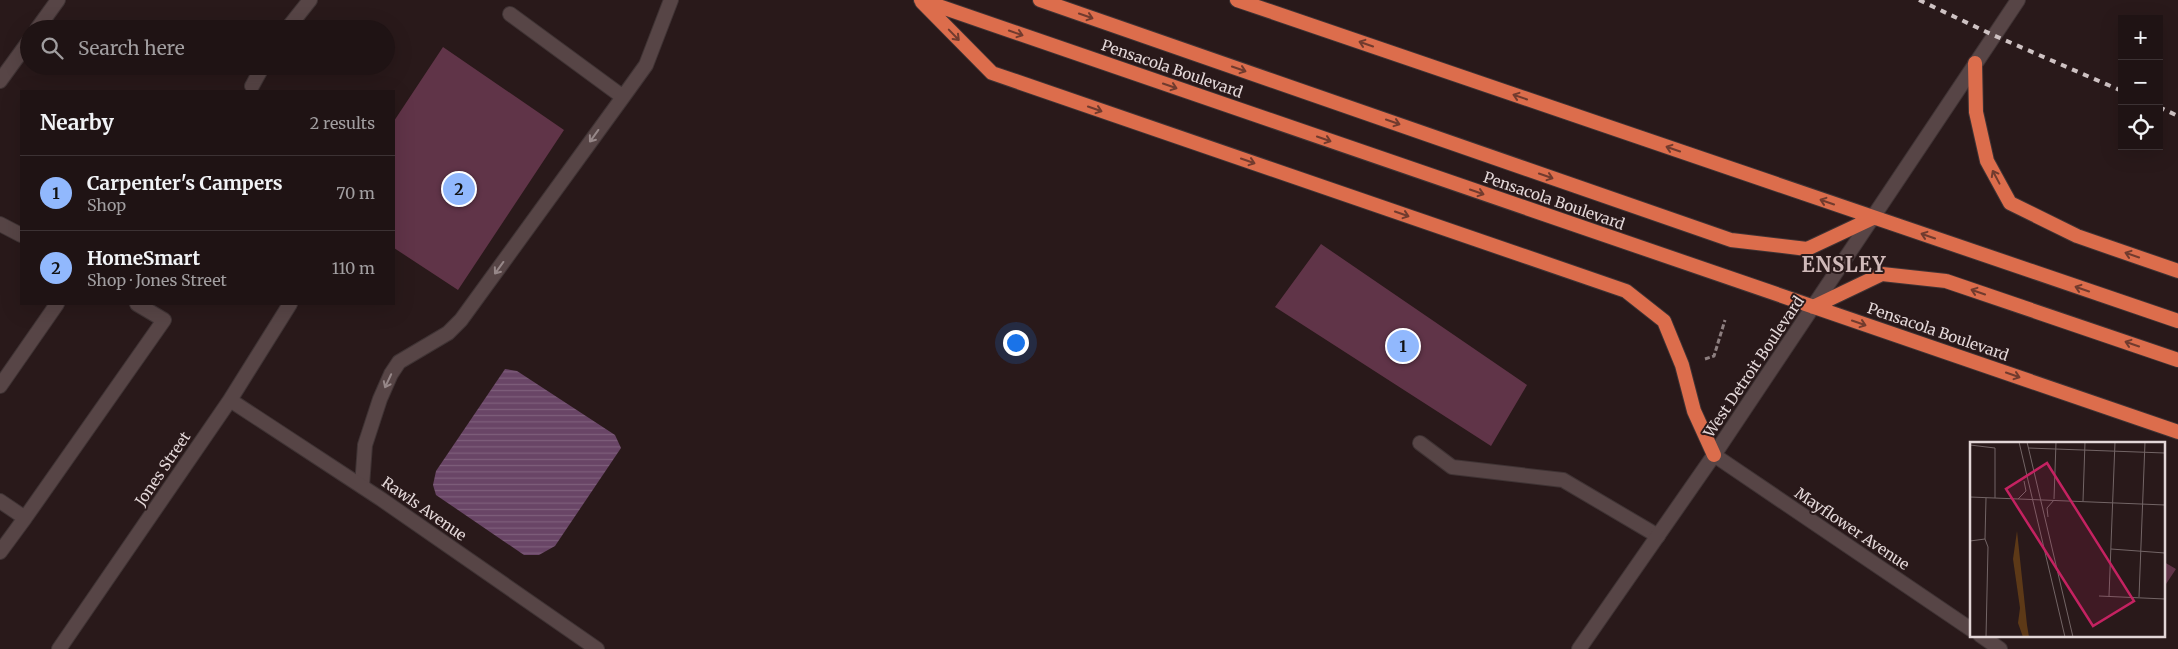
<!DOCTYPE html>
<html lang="en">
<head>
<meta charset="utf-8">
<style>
	body { margin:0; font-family:Merriweather,serif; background:#2c2022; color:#f1f3f6 }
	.controls { position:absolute; right:15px; top:15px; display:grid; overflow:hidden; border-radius:0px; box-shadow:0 5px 20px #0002 }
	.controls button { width:45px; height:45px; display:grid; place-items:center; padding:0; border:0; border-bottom:1px solid #3c3234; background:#1f1314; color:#f1f3f6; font:25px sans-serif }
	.you { position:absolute; left:1015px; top:342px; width:18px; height:18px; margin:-12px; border:4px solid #fff; border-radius:50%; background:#1a73e8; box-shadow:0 0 0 8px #1a73e833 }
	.badge { display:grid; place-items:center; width:32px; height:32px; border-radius:50%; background:#91b8fd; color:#111; font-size:16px; font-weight:700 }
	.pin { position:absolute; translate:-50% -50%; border:2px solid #fff; box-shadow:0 1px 5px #0006 }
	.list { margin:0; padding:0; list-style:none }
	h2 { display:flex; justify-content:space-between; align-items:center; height:65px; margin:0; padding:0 20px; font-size:21px }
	h2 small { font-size:16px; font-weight:400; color:#a19ea0 }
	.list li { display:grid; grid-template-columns:32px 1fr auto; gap:15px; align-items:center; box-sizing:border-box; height:75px; padding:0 20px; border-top:1px solid #3c3234 }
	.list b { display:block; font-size:19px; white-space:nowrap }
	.list p { margin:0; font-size:16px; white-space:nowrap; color:#a19ea0 }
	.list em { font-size:16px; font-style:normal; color:#a19ea0 }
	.icon { flex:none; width:28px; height:28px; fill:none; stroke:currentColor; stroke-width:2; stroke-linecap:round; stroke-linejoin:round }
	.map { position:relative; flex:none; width:2178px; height:649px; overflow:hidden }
	.search { position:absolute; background:#1f1314; box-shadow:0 5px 20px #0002; left:20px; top:20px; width:375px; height:55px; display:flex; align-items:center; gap:12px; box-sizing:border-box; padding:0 18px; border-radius:28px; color:#a19ea0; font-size:19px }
	.panel { position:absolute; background:#1f1314; box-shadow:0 5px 20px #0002; left:20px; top:90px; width:375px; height:215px; border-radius:0px }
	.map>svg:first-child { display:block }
	.water { fill:url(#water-rules) }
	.building { fill:#603448 }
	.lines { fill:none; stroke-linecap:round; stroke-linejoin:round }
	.service-casing { stroke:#3f3334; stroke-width:16 }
	.minor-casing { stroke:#3f3334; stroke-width:16 }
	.tertiary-casing { stroke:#3f3334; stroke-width:16 }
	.trunk-casing { stroke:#3f3334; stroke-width:16 }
	.path { stroke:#8d7f80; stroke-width:3; stroke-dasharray:5 2.5; stroke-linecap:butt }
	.service { stroke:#574546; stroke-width:14 }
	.minor { stroke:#574546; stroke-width:14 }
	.tertiary { stroke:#574546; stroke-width:14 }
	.trunk { stroke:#dc6d4c; stroke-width:14 }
	.rail { stroke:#cec2c3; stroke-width:4; stroke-dasharray:6 6; stroke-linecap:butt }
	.oneway { stroke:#713b2e }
	.oneway2 { stroke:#968788 }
	.labels { text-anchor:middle; stroke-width:4; stroke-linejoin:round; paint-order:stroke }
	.street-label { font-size:15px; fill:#e3d7d8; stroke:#29191a }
	.district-label { font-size:20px; font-weight:bold; letter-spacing:1px; fill:#cfb9b9; stroke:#29191a }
	.inset-road { fill:none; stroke:#736566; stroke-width:1 }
	.view { fill:#c42261; fill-opacity:0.15; stroke:#c42261; stroke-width:2.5 }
	.inset-edge { fill:none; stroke:#e3d7d8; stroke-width:2.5 }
</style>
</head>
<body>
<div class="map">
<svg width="2178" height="649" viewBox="0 0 2178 649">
	<defs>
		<pattern id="water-rules" width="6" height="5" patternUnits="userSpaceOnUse" patternTransform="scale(1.25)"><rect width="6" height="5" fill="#694566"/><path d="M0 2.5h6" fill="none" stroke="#7e5f7b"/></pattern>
	</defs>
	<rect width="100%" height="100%" fill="#29191a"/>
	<path class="water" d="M505,369L517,371L615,435L621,448L555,546L539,555H524L436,495L433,485L436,471Z"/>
	<path class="building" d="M443,47L564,130L458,290L394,248V121Z
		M1321,244L1527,385L1491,446L1275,307Z
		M2164,562L2176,569L2164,587Z"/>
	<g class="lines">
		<g class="service-casing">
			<path id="service" d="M510,14L623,97L646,65L671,0
				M37,29L58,0
				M287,29L310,0
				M0,81L29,41
				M252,86L263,66
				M0,224L21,235
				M0,386L57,304
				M1420,443L1452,467L1563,480L1658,536
				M362,486L365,445L380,399L391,374L399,362L448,333L461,320L623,97
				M0,501L25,518L0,552
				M25,518L164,320L137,304"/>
		</g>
		<g class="minor-casing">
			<path id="minor" d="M230,400L381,499L597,649
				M1714,455L1972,630
				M1980,635L2000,649
				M59,649L230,400L290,304"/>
		</g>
		<g class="tertiary-casing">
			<path id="tertiary" d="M1579,649L1714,455L2018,0"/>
		</g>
		<g class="trunk-casing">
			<path id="trunk" d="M921,0L2178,432
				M1040,0L1731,240L1807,249L1873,218
				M1237,0L2178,321
				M922,2L992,73L1626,291L1664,321L1682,365L1694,411L1714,455
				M1975,63L1976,112L1987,161L2010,203L2077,236L2178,271
				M1813,307L1882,274L1946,281L2178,360"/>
		</g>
		<path class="path" d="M1705,359L1714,356L1725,320"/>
		<use href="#service" class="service"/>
		<use href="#minor" class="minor"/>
		<use href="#tertiary" class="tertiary"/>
		<use href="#trunk" class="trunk"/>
		<path class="rail" d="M1919,0L1993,35L2122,91
			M2159,107L2178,116"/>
	</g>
	<defs><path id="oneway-shaft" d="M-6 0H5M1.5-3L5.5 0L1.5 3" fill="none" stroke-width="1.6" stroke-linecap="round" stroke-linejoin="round" transform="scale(1.25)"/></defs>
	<g class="oneway">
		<use href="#oneway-shaft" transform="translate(1086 16) rotate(19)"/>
		<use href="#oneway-shaft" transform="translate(1016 33) rotate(19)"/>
		<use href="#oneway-shaft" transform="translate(954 35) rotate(46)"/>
		<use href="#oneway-shaft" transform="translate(1366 44) rotate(-161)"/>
		<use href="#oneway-shaft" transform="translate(1239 69) rotate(19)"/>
		<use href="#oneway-shaft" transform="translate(1170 86) rotate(19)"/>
		<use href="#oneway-shaft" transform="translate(1520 97) rotate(-161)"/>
		<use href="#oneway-shaft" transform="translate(1095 109) rotate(19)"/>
		<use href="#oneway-shaft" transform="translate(1393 122) rotate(19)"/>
		<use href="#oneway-shaft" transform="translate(1324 139) rotate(19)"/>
		<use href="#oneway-shaft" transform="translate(1673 149) rotate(-161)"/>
		<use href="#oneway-shaft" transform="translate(1248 161) rotate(19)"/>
		<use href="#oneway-shaft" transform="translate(1546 176) rotate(19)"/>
		<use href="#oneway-shaft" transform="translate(1996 177) rotate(-118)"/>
		<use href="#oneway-shaft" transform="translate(1477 192) rotate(19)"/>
		<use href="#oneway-shaft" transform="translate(1827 202) rotate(-161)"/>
		<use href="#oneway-shaft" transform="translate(1402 214) rotate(19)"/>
		<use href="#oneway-shaft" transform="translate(1928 236) rotate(-161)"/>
		<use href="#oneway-shaft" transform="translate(2132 255) rotate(-161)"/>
		<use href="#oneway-shaft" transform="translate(2082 289) rotate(-161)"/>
		<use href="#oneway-shaft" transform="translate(1978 292) rotate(-161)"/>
		<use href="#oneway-shaft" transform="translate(1859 323) rotate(19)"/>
		<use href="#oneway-shaft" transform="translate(2132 344) rotate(-161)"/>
		<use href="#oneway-shaft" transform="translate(2013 375) rotate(19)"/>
	</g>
	<g class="oneway2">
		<use href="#oneway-shaft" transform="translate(594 136) rotate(126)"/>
		<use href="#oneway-shaft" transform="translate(499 268) rotate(126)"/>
		<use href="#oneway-shaft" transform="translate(388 381) rotate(115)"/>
	</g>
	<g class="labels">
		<g class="street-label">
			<text transform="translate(1172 69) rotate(19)" y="5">Pensacola Boulevard</text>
			<text transform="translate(1554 201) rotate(19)" y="5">Pensacola Boulevard</text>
			<text transform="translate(1938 332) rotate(19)" y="5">Pensacola Boulevard</text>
			<text transform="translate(1754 367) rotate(-56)" y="5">West Detroit Boulevard</text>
			<text transform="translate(163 469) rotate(-56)" y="5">Jones Street</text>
			<text transform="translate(424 509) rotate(35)" y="5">Rawls Avenue</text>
			<text transform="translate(1852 529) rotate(34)" y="5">Mayflower Avenue</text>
		</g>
		<g class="district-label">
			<text x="1844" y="272">ENSLEY</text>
		</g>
	</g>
	<g transform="translate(1970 442)">
		<rect width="195" height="195" fill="#29191a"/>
		<path d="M47,89L57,183L59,195H53L48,181L50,166L43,117Z" fill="#5d3917"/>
		<path class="inset-road" d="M49,0L95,195M57,0L103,195M0,3L25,6V56M58,6L195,11M0,55L195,63M48,57L56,49L54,39M84,57L86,0M113,59L115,0M78,75L77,66L84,58M15,97L16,56M0,99L15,97L18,105L16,195M141,107L195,111M129,154L195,157M139,154L145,0M169,155L175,0"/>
		<path class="view" d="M77,21L164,159L123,184L36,47Z"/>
		<rect width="195" height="195" class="inset-edge"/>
	</g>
</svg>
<div class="controls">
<button>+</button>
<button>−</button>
<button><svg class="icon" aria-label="locate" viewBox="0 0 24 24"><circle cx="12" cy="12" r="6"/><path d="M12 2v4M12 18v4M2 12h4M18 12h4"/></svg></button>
</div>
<div class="you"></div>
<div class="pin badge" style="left:1403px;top:346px">1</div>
<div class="pin badge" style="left:459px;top:189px">2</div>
<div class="search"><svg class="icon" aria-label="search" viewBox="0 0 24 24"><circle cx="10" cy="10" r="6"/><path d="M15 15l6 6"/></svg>Search here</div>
<section class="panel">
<h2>Nearby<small>2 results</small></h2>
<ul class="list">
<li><span class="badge">1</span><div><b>Carpenter's Campers</b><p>Shop</p></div><em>70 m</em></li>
<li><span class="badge">2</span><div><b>HomeSmart</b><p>Shop · Jones Street</p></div><em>110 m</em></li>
</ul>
</section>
</div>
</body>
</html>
